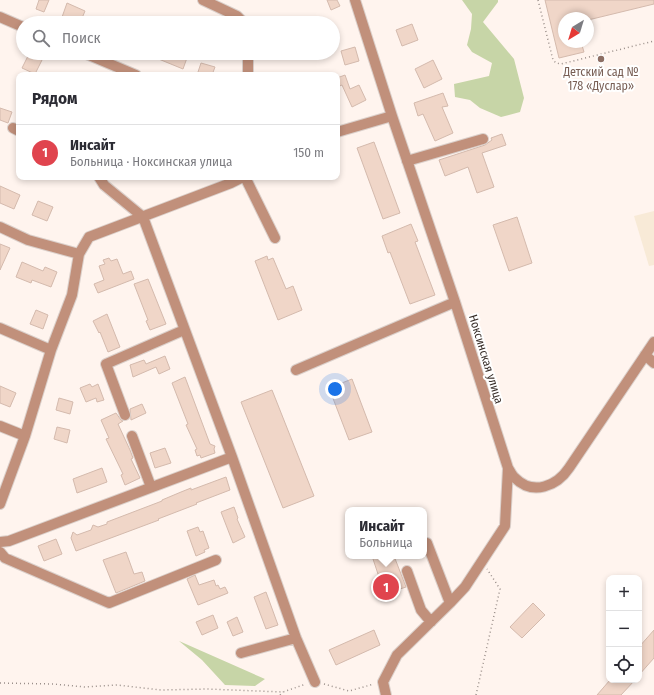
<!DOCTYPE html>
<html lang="ru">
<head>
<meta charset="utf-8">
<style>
	body { margin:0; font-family:"Fira Sans Condensed",sans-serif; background:#f7f7f7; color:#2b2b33 }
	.controls { position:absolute; right:12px; bottom:12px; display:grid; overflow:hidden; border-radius:8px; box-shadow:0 2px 6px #0003 }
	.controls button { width:36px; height:36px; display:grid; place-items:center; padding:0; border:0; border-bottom:1px solid #e1e1e2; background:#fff; color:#2b2b33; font:20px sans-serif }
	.compass { position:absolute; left:558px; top:12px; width:36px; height:36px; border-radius:50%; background:#fff; box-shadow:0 2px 6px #0003; rotate:218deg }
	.you { position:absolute; left:335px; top:389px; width:14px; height:14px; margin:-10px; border:3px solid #fff; border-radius:50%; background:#1a73e8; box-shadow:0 0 0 6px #1a73e833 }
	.badge { display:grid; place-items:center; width:26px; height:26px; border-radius:50%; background:#db2777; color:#fff; font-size:13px; font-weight:700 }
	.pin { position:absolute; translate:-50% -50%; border:2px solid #fff; box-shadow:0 1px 4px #0006 }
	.popup { position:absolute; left:345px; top:507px; width:82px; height:52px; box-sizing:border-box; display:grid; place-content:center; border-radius:8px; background:#fff; filter:drop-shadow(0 1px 3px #0005); font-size:13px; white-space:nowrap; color:#7c7c81 }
	.popup b { font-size:15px; color:#2b2b33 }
	.popup::after { content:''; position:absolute; left:50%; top:100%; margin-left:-8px; border:8px solid transparent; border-top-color:#fff }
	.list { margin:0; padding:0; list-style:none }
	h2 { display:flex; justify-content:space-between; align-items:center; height:52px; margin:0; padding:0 16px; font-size:17px }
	h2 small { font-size:13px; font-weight:400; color:#7c7c81 }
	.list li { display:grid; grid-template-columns:26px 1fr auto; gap:12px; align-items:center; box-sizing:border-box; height:56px; padding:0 16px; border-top:1px solid #e1e1e2 }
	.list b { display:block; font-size:15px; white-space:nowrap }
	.list p { margin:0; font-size:13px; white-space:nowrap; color:#7c7c81 }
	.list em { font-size:13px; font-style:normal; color:#7c7c81 }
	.icon { flex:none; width:22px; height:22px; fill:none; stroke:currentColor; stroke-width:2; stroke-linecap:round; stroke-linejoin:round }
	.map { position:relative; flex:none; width:654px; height:695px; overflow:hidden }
	.search { position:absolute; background:#fff; box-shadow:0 2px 6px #0003; left:16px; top:16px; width:324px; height:44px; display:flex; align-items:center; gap:10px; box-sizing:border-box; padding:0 14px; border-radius:22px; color:#7c7c81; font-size:15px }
	.panel { position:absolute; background:#fff; box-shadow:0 2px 6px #0003; left:16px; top:72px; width:324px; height:108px; border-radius:8px }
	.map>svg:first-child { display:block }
	.industrial { fill:#f8ead7 }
	.green { fill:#c7d5a7 }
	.building { fill:#f0d6c8; stroke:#d4baad }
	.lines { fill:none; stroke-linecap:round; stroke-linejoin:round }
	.minor-casing { stroke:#dbd0cb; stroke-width:12 }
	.path { stroke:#998e89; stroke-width:1.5; stroke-dasharray:1 3; stroke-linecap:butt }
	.minor { stroke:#c1907b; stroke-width:10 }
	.education-dot { fill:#8d6e63; stroke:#fff; stroke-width:1.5 }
	.labels { text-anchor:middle; stroke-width:4; stroke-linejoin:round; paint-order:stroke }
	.education-label { font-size:12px; fill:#785e54; stroke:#fff }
	.street-label { font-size:12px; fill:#382e29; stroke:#fff }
</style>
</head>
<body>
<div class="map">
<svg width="654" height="695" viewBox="0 0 654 695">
	<rect width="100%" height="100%" fill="#fff4ee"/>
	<path class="industrial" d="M654,211V265L649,266L634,216Z"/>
	<path class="green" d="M462,0H498V2L483,22L514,59L524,98L520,112L501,117L480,108L470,100L455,97L454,84L489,76L492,63L472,52L467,45L471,29L472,14Z
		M179,641L265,679L255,686L225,685L202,660Z"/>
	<path class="building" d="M39,0H49L44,12L36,9Z
		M327,0H337L340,6L331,10Z
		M545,0H654V4L588,20V18H564V42H581L584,52L559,58Z
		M67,3L85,11L80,23H67L61,20Z
		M412,24L418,40L402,46L396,30Z
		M355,47L359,61L345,65L341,51Z
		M144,53H182L188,55L183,69Z
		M29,54L42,60L35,74L22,68Z
		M433,60L442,79L424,88L415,69Z
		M201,63L215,67L212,75H197Z
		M345,75L350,89L359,85L366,100L352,107L342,85L337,87V78Z
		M443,93L448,106L442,107L453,133L435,141L423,114L418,116L414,103Z
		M0,108L12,112L8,123L0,120Z
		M502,134L506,145L482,153L494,187L477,193L468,167L445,176L439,160L485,145L492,140L491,138Z
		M374,142L400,213L383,219L357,148Z
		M0,186L20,195L14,209L0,203Z
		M38,201L53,207L47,221L32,215Z
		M517,217L532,263L509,271L493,225Z
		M411,224L418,241L415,242L435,295L410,304L390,252L388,253L382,236Z
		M0,244L10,248L0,270Z
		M267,256L268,260L273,258L286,289L293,286L302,310L278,320L255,261Z
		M109,258L111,261L117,259L123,274L131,271L134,279L98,293L94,284L104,280L99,266L105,264L103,260Z
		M22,262L43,271L45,267L57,272L51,287L32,280L31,283L16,277Z
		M148,279L166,324L150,330L146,321L148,320L134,284Z
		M36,310L48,315L43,329L30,324Z
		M107,314L120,347L108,352L100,332L99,333L93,321Z
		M165,356L170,369L159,374L156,367L133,377L130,365L144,360L146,364Z
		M185,377L210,444L215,446L214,449L215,453L201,458L200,455L197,456L195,450L197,449L186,425L188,424L172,383Z
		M352,379L372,432L349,440L329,388Z
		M90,384L92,387L98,384L104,400L97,402L96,398L86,402L80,388Z
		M0,386L16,393L10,407L0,403Z
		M272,390L314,496L283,508L241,402Z
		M59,398L73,402L70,414L56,410Z
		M142,404L146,413L131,420L130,409Z
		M116,413L121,420L123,421L118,424L130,450L133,458L131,459L140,478L125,485L121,475L123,474L106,439L109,438L101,420Z
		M57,427L70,430L67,443L54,439Z
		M165,448L171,463L155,468L150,453Z
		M102,468L107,482L77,493L73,479Z
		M226,477L230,490L196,503L197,504L158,519L159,520L76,551L71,538L73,532L77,535L91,530L93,525L98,527L107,524V522L162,501V500L181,492L191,488V490Z
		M234,507L238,518L237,519L245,537L233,543L221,512Z
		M198,527L200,532L203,531L209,548L204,550L205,552L196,556L187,531Z
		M56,539L62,554L44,561L38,546Z
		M126,552L134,574L142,572L145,581L116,593L103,560Z
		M372,556H394L406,587L400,589L399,592H384Z
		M195,575L199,585L214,580L216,586L218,585L220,589L225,587L228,593L198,605L187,579Z
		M266,592L278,625L266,629L254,597Z
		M533,603L545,615L522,638L510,627Z
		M213,615L218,628L202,635L196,622Z
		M237,617L243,632L233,636L227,622Z
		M374,630L380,645L336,665L329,650Z
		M654,630V658L639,675V647Z
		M610,680H635L621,695H597Z"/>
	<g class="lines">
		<g class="minor-casing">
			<path id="minor" d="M203,0L237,16L244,23
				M355,0L392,116L455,302L508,468L505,526L465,587L450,603L397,655L383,682L386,695
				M0,17L23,27
				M84,53L136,75
				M248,53V75
				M13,128L19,131
				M337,132L392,116
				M407,161L483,139
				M99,177L104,185L143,217L232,457L296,638L315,682
				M245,177L275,238
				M0,227L28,240L79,254
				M0,328L51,350
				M645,355L654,363
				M296,370L455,302
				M125,415L106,364L184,330
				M0,426L25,436
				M132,436L151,487
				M508,468C510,471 512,476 515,478C533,496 557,486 569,468L654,342
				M0,504L25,436L51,350L72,295L79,254L89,237L231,183L243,177
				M0,542L9,541L232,457
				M427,543L450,603
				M0,552L5,558L109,603L216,560
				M407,571L421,610L431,622
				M241,653L296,638"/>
		</g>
		<path class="path" d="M538,0L553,60L556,63L561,64L654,41
			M0,683L53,684L85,687L117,685L161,690L207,689L283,692L306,684
			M324,684L349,691L374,684
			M280,695L283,692
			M476,695L500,589L487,569"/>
		<use href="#minor" class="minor"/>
	</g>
	<circle class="education-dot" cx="601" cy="59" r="4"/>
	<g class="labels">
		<g class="education-label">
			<text x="601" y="76">Детский сад №<tspan x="601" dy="14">178 «Дуслар»</tspan></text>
		</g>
		<g class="street-label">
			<text transform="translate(486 359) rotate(73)" y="4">Ноксинская улица</text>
		</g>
	</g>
</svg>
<div class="controls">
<button>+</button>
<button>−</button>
<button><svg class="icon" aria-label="locate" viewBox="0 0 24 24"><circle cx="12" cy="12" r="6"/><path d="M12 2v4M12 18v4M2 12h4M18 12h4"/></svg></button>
</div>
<svg class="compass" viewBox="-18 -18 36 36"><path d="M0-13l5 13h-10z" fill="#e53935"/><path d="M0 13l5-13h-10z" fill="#7c7c81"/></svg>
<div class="you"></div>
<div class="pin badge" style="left:386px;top:587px;background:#e0444e">1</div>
<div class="popup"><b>Инсайт</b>Больница</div>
<div class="search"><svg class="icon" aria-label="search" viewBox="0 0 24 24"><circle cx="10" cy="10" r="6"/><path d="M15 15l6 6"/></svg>Поиск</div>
<section class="panel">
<h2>Рядом<small></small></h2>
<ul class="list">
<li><span class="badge" style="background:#e0444e">1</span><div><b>Инсайт</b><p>Больница · Ноксинская улица</p></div><em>150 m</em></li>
</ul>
</section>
</div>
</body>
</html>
